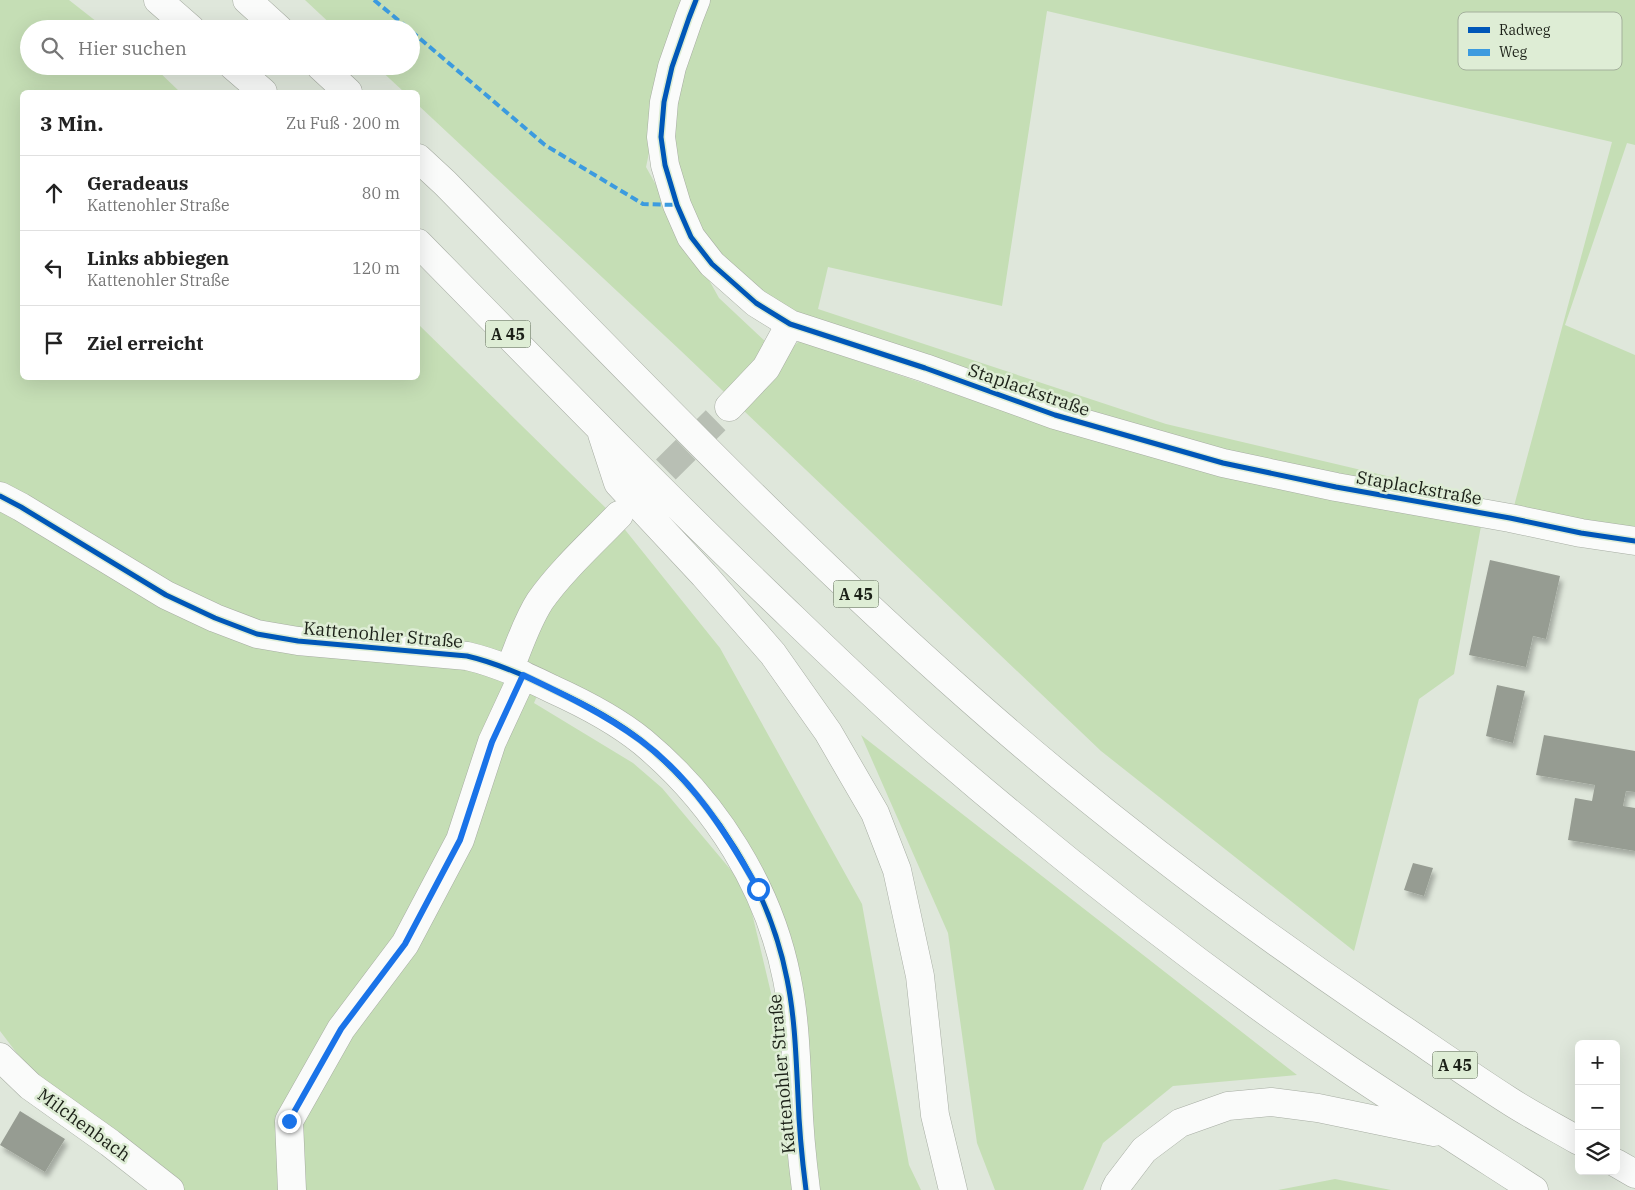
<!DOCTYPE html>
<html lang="de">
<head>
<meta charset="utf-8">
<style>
	body { margin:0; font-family:"IBM Plex Serif",serif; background:#f6f6f6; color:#222 }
	.controls { position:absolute; right:15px; bottom:15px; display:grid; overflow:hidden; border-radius:8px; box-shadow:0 5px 20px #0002 }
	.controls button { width:45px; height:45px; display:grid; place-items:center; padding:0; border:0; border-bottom:1px solid #e0e0e0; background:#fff; color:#222; font:25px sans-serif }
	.stop { position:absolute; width:15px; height:15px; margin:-11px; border:4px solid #1a73e8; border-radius:50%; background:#fff }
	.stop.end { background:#1a73e8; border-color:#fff; box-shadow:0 1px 5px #0008 }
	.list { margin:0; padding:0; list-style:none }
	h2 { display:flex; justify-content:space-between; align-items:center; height:65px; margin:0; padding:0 20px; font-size:21px }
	h2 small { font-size:16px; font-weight:400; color:#767676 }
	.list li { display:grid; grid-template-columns:32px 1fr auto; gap:15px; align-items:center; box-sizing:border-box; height:75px; padding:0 20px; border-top:1px solid #e0e0e0 }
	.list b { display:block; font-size:19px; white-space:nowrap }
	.list p { margin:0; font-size:16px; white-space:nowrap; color:#767676 }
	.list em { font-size:16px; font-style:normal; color:#767676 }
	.icon { flex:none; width:28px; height:28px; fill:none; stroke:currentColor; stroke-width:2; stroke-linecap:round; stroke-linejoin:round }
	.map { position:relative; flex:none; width:1635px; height:1190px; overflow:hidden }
	.search { position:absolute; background:#fff; box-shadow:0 5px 20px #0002; left:20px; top:20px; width:400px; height:55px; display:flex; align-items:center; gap:12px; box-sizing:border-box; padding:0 18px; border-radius:28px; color:#767676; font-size:19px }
	.panel { position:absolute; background:#fff; box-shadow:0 5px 20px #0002; left:20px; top:90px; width:400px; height:290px; border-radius:8px }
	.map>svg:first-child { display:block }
	.green { fill:#c5deb5; fill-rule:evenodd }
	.building { fill:#969c92; filter:url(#shadow) }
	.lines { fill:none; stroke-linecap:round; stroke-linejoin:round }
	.minor-tunnel { stroke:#b8bfb4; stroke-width:28; stroke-dasharray:28 14; stroke-linecap:butt }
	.minor-casing { stroke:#a7ada3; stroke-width:29 }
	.highway-casing { stroke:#a7ada3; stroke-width:29 }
	.minor { stroke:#fafbfa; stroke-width:28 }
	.highway { stroke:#fafbfa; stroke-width:28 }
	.quiet { stroke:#3c9bdf; stroke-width:4; stroke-dasharray:8 4; stroke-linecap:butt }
	.cycleway-casing { stroke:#deedd5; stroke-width:8 }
	.cycleway { stroke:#0057b8; stroke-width:5 }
	.route { stroke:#1a73e8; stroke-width:6 }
	.labels { text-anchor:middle; stroke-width:5; stroke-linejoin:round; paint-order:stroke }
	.shield { fill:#deedd5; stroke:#565e51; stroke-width:1 }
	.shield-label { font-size:16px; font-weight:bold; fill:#1c2118 }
	.street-label { font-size:18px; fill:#1c2118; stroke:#deedd5 }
	.key { fill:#deedd5; stroke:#a4b09c; stroke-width:1 }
	.key-label { font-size:14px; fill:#1c2118 }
</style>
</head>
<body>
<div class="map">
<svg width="1635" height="1190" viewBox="0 0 1635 1190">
	<defs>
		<filter id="shadow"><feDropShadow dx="3" dy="5.5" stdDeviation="2.5" flood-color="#0004"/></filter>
	</defs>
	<rect width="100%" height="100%" fill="#dfe7db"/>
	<path class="green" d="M0,0H69L106,29H29V66H153L180,92H22V378H418V324L614,516L720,648L862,904L909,1165L921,1190H806L775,933L675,771L542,684L534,703L633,763L662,788L746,888L771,993L796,1141L802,1190H300L285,1120L287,1190H178L35,1077L0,1031Z
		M305,0H685L679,12L646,167L719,298L783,358L799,341L1052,427L1481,526L1454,674L1419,699L1354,951L1101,751L680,350L418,105V92H404L376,66H411V29H336Z
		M696,0H1635V145L1627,143L1565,325L1635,355V531L1223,463L756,303L677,205L672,67ZM1047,11L1612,142L1514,506L1166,424L818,309L828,267L1002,306Z
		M861,735L1297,1075L1173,1086L1103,1143L1083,1190H995L977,1143L948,933Z
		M1335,1179L1391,1190H1278Z"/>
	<path class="building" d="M1490,560L1560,576L1546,639L1533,636L1526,667L1469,655Z
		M1497,685L1525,691L1513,743L1486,736Z
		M1544,735L1635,751V792L1626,791L1623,806L1635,808V851L1568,840L1575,798L1592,801L1595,785L1536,775Z
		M1413,863L1433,868L1424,896L1404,890Z
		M20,1111L65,1139L45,1172L0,1145Z"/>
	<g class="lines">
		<path class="minor-tunnel" d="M636,499L729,407"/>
		<g class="minor-casing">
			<path id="minor" d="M696,0L689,18L672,67L664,102L661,137L665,165L677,205L691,237L712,264L756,303L790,324L925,368L1055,415L1223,463L1336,487L1510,518L1581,533L1635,541
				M729,407L766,368L790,324
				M0,496L21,507L166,595L215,618L257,634L298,641L467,656C497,663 524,675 552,689C583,703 616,720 643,742C715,802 769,887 787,979C795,1018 796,1057 798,1096C799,1127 802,1159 806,1190
				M510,668C519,646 527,621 540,601C561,571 593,542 619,515
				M0,1057L30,1086L110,1143L170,1190
				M292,1190L289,1121L341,1029L405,944L460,840L492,742L523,675"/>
		</g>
		<g class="highway-casing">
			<path id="highway" d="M158,0L191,29
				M247,0L279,29
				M233,66L263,92
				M320,66L348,92
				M418,158L445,183C616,357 785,536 968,697C1099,813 1239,919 1383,1016C1425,1044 1466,1073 1508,1100C1531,1115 1555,1127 1579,1141
				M418,243C535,362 651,482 772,598C825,649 878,701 934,749C1065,862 1205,971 1348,1069C1409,1110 1472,1150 1534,1190
				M602,434L618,483L704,575L773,654L828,732L875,813L897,870L920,976L935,1115L953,1190
				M1616,1163L1635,1174
				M1115,1190L1118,1184L1144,1150L1180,1123L1228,1106L1271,1102L1318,1108L1434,1132"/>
		</g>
		<use href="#minor" class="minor"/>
		<use href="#highway" class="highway"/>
		<path class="quiet" d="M374,0L409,29
			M411,31L545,145L643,204L677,205"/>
		<g class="cycleway-casing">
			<path id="cycleway" d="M696,0L689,18L672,67L664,102L661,137L665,165L677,205L691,237L712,264L756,303L790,324L925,368L1055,415L1223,463L1336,487L1510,518L1581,533L1635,541
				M0,496L21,507L166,595L215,618L257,634L298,641L467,656C497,663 524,675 552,689C583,703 616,720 643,742C715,802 769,887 787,979C795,1018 796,1057 798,1096C799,1127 802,1159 806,1190"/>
		</g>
		<use href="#cycleway" class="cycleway"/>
	</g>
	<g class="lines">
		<path class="route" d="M289,1121L341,1029L405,944L460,840L492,742L523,675C563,694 603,713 640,740C692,778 727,834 758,889"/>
	</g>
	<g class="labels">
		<g class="shield">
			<rect x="485.5" y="320.5" width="45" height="27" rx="4"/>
			<rect x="833.5" y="580.5" width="45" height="27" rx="4"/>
			<rect x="1432.5" y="1051.5" width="45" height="27" rx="4"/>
		</g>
		<g class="shield-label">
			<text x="508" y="340">A 45</text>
			<text x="856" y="600">A 45</text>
			<text x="1455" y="1071">A 45</text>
		</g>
		<g class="street-label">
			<text transform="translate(1029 390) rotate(19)" y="6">Staplackstraße</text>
			<text transform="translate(1419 488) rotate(10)" y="6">Staplackstraße</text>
			<text transform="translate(383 635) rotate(5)" y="6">Kattenohler Straße</text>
			<text transform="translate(782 1074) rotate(-95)" y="6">Kattenohler Straße</text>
			<text transform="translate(84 1125) rotate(36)" y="6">Milchenbach</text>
		</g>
	</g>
	<rect x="1458" y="12" width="164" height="58" rx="8" class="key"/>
	<rect x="1468" y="27" width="22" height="6" fill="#0057b8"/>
	<rect x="1468" y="49" width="22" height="7" fill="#3c9bdf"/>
	<g class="key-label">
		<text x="1499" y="35">Radweg</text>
		<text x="1499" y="57">Weg</text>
	</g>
</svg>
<div class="controls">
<button>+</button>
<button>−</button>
<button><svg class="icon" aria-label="layers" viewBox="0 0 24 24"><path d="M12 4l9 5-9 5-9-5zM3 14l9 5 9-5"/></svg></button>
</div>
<div class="stop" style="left:758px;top:889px"></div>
<div class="stop end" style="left:289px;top:1121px"></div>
<div class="search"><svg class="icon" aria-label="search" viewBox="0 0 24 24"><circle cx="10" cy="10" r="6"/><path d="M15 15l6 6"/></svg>Hier suchen</div>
<section class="panel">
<h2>3 Min.<small>Zu Fuß · 200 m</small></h2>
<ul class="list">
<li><svg class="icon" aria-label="ahead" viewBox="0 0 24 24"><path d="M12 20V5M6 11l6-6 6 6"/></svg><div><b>Geradeaus</b><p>Kattenohler Straße</p></div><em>80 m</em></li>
<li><svg class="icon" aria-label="left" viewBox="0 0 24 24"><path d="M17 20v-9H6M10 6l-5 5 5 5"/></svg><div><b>Links abbiegen</b><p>Kattenohler Straße</p></div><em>120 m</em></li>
<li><svg class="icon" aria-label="arrive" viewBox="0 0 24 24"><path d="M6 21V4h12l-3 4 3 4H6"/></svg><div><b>Ziel erreicht</b></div></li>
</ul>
</section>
</div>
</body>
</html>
